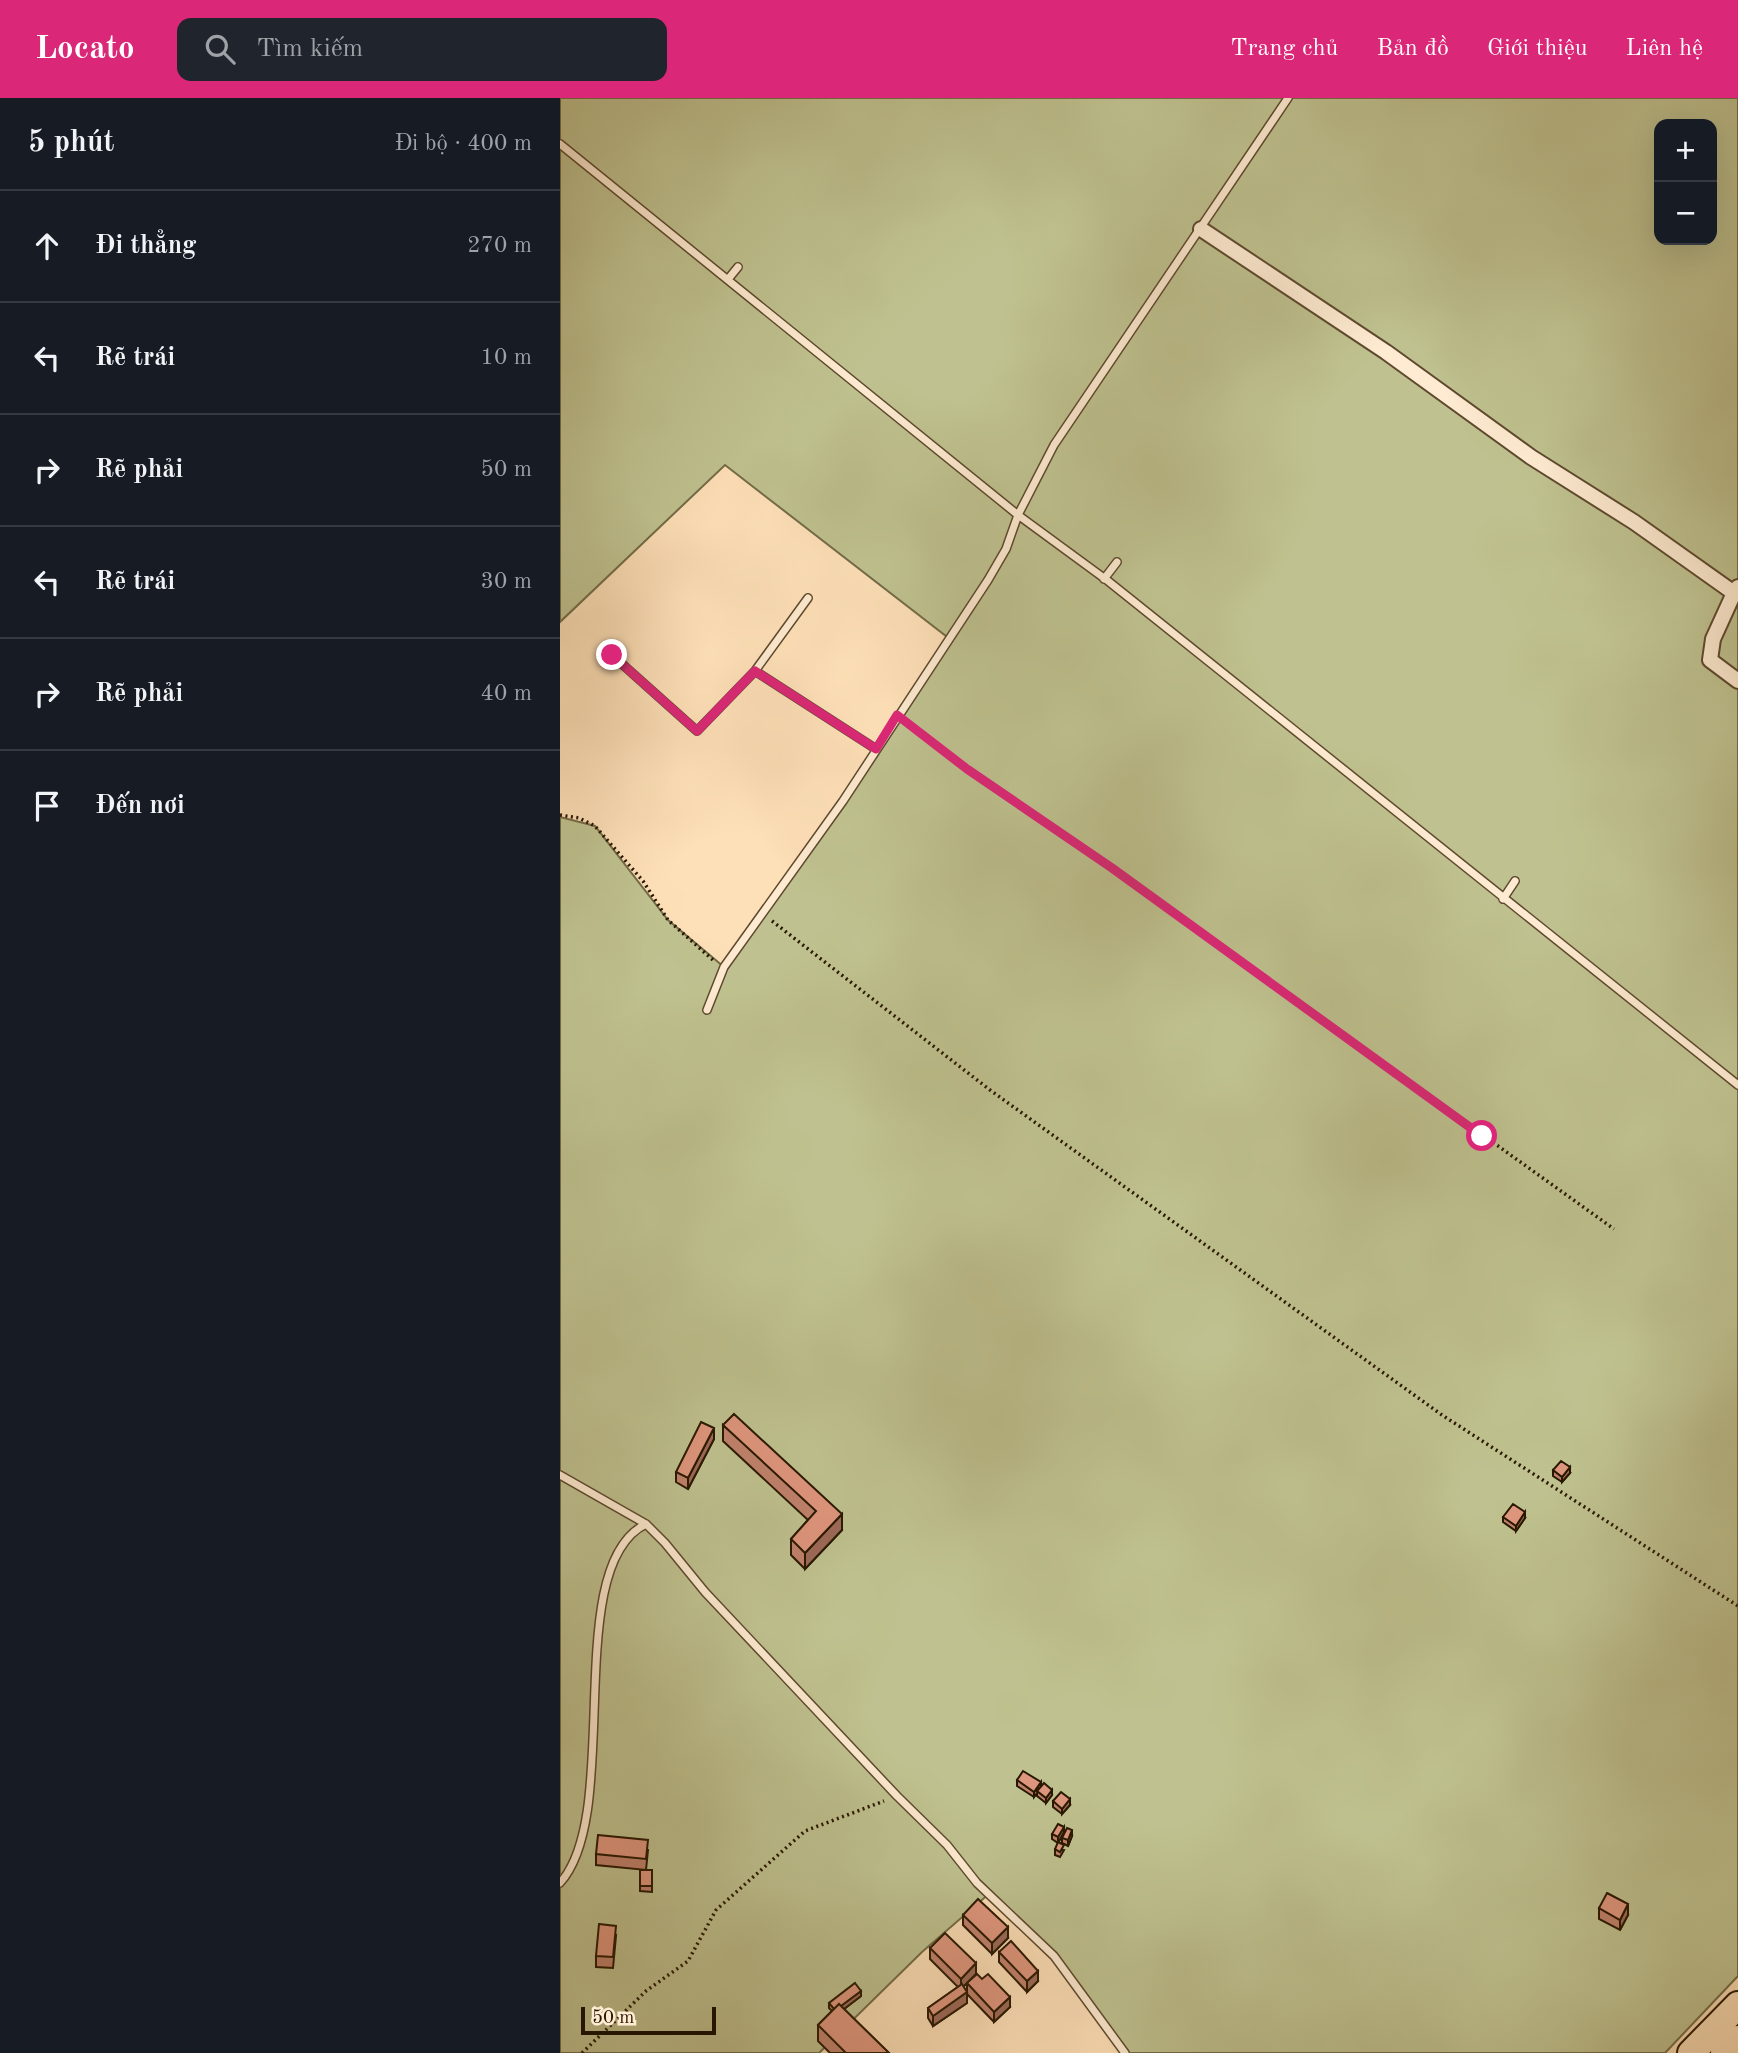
<!DOCTYPE html>
<html lang="vi">
<head>
<meta charset="utf-8">
<style>
	body { margin:0; font-family:"Old Standard TT",serif; background:#20242c; color:#f1f3f6 }
	.controls { position:absolute; right:21px; top:21px; display:grid; overflow:hidden; border-radius:14px; box-shadow:0 7px 28px #0002 }
	.controls button { width:63px; height:63px; display:grid; place-items:center; padding:0; border:0; border-bottom:2px solid #363941; background:#171b24; color:#f1f3f6; font:35px sans-serif }
	.scale { position:absolute; left:21px; bottom:18px; width:135px; box-sizing:border-box; padding-left:7px; border:4px solid #281700; border-top:0; font-size:19px; line-height:24px; white-space:nowrap; color:#281700; -webkit-text-stroke:5px #feebd1; paint-order:stroke }
	.stop { position:absolute; width:21px; height:21px; margin:-16px; border:5px solid #db2777; border-radius:50%; background:#fff }
	.stop.end { background:#db2777; border-color:#fff; box-shadow:0 2px 7px #0008 }
	.list { margin:0; padding:0; list-style:none }
	h2 { display:flex; justify-content:space-between; align-items:center; height:91px; margin:0; padding:0 28px; font-size:30px }
	h2 small { font-size:23px; font-weight:400; color:#9ea1a6 }
	.list li { display:grid; grid-template-columns:46px 1fr auto; gap:21px; align-items:center; box-sizing:border-box; height:112px; padding:0 28px; border-top:2px solid #363941 }
	.list b { display:block; font-size:26px; white-space:nowrap }
	.list em { font-size:23px; font-style:normal; color:#9ea1a6 }
	.icon { flex:none; width:38px; height:38px; fill:none; stroke:currentColor; stroke-width:2; stroke-linecap:round; stroke-linejoin:round }
	.map { position:relative; flex:none; width:1178px; height:1955px; overflow:hidden }
	header { display:flex; align-items:center; gap:42px; box-sizing:border-box; height:98px; padding:0 35px; background:#db2777; color:#fff }
	header strong { font-size:33px }
	nav { display:flex; gap:38px; margin-inline-start:auto; font-size:24px }
	.search { width:490px; height:63px; background:#20242c; display:flex; align-items:center; gap:18px; box-sizing:border-box; padding:0 24px; border-radius:14px; color:#9ea1a6; font-size:26px }
	main { display:flex }
	aside { flex:1; background:#171b24 }
	.map>svg:first-child { display:block }
	.green { fill:#bfc290; stroke:#746c48; stroke-width:2; fill-rule:evenodd }
	.lines { fill:none; stroke-linecap:round; stroke-linejoin:round }
	.lane-casing { stroke:#5e492e; stroke-width:10 }
	.street-casing { stroke:#5e492e; stroke-width:18 }
	.highway-casing { stroke:#281700; stroke-width:30 }
	.path { stroke:#281700; stroke-width:3.5; stroke-dasharray:2 3.5; stroke-linecap:butt }
	.lane { stroke:#feebd1; stroke-width:7 }
	.street { stroke:#feebd1; stroke-width:14 }
	.highway { stroke:#fee0b8; stroke-width:26 }
	.wall { fill:#c0816c; stroke:#281700; stroke-width:2 }
	.shaded-wall { fill:#9c6958; stroke:#281700; stroke-width:2 }
	.building { fill:#df967e; stroke:#281700; stroke-width:2 }
	.route { stroke:#db2777; stroke-width:9 }
</style>
</head>
<body>
<header>
<strong>Locato</strong>
<div class="search"><svg class="icon" aria-label="search" viewBox="0 0 24 24"><circle cx="10" cy="10" r="6"/><path d="M15 15l6 6"/></svg>Tìm kiếm</div>
<nav><a>Trang chủ</a><a>Bản đồ</a><a>Giới thiệu</a><a>Liên hệ</a></nav>
</header>
<main>
<aside>
<h2>5 phút<small>Đi bộ · 400 m</small></h2>
<ul class="list">
<li><svg class="icon" aria-label="ahead" viewBox="0 0 24 24"><path d="M12 20V5M6 11l6-6 6 6"/></svg><div><b>Đi thẳng</b></div><em>270 m</em></li>
<li><svg class="icon" aria-label="left" viewBox="0 0 24 24"><path d="M17 20v-9H6M10 6l-5 5 5 5"/></svg><div><b>Rẽ trái</b></div><em>10 m</em></li>
<li><svg class="icon" aria-label="right" viewBox="0 0 24 24"><path d="M7 20v-9h11M14 6l5 5-5 5"/></svg><div><b>Rẽ phải</b></div><em>50 m</em></li>
<li><svg class="icon" aria-label="left" viewBox="0 0 24 24"><path d="M17 20v-9H6M10 6l-5 5 5 5"/></svg><div><b>Rẽ trái</b></div><em>30 m</em></li>
<li><svg class="icon" aria-label="right" viewBox="0 0 24 24"><path d="M7 20v-9h11M14 6l5 5-5 5"/></svg><div><b>Rẽ phải</b></div><em>40 m</em></li>
<li><svg class="icon" aria-label="arrive" viewBox="0 0 24 24"><path d="M6 21V4h12l-3 4 3 4H6"/></svg><div><b>Đến nơi</b></div></li>
</ul>
</aside>
<div class="map">
<svg width="1178" height="1955" viewBox="0 0 1178 1955">
	<rect width="100%" height="100%" fill="#fee0b8"/>
	<filter id="stains"><feTurbulence type="fractalNoise" baseFrequency=".00286" numOctaves="4"/><feColorMatrix values="0 0 0 0 .2 0 0 0 0 .09 0 0 0 0 .02 0 0 0 .5 -.17"/></filter>
	<radialGradient id="worn" r=".72"><stop offset=".6" stop-color="#630" stop-opacity="0"/><stop offset="1" stop-color="#630" stop-opacity=".3"/></radialGradient>
	<path class="green" d="M0,0H1178V1878L1105,1955H567L494,1858L431,1794L362,1854L259,1955H0V719L35,728L108,822L164,869L391,542L165,367L0,524ZM1099,26H1152V142H1099Z"/>
	<g class="lines">
		<g class="lane-casing">
			<path id="lane" d="M0,46L458,417L548,483L1178,987
				M169,180L178,169
				M544,481L557,464
				M52,557L137,633L195,573L248,500
				M195,573L316,651
				M943,801L955,783
				M147,912L164,869L283,703L428,482L446,451L458,417L494,347L728,0
				M0,1377L86,1426L105,1445L145,1494L337,1698L387,1747L417,1785L494,1858L565,1955
				M0,1785C64,1715 0,1467 86,1426"/>
		</g>
		<g class="street-casing">
			<path id="street" d="M641,131L826,254L971,359L1074,424L1174,495L1178,489
				M1174,495L1153,541L1150,562L1178,583"/>
		</g>
		<g class="highway-casing">
			<path id="highway" d="M1131,1955L1178,1907
				M1164,1955L1178,1941"/>
		</g>
		<path class="path" d="M347,625L1054,1131
			M0,717L19,720L35,728L83,783L108,822L153,862
			M212,823L430,992L882,1317L1178,1508
			M22,1955L86,1893L128,1863L156,1812L245,1733L324,1703"/>
		<use href="#lane" class="lane"/>
		<use href="#street" class="street"/>
		<use href="#highway" class="highway"/>
	</g>
	<path class="wall" d="M163,1327L282,1432L245,1471L231,1457V1441L248,1422L163,1343Z
		M154,1341L128,1391L116,1384V1374Z
		M993,1372L1010,1375L1002,1384L993,1378Z
		M943,1419L965,1420L956,1433L943,1424Z
		M457,1682L481,1689L492,1697L486,1705L477,1698V1695L474,1699L457,1688Z
		M493,1703L510,1707L502,1716L493,1709Z
		M504,1734L498,1745L492,1741V1736Z
		M512,1738L508,1748L502,1745V1740Z
		M495,1751L504,1752L500,1759L495,1757Z
		M88,1752L86,1772L36,1767V1756Z
		M80,1772H92V1794L80,1793Z
		M1039,1810L1068,1817L1060,1832L1039,1821Z
		M403,1817L448,1840L432,1856L403,1827Z
		M56,1838L53,1870L36,1869V1858Z
		M370,1850L416,1876L403,1889L407,1894V1885L450,1909L434,1924L407,1896V1905L373,1928L368,1920V1910L398,1889L370,1861Z
		M439,1854L478,1883L467,1894L439,1864Z
		M301,1898L284,1911L329,1955H270L258,1943V1927L272,1913L269,1910V1905Z"/>
	<path class="shaded-wall" d="M154,1330V1341L128,1391V1380Z
		M1010,1369V1375L1002,1384V1379Z
		M965,1414V1420L956,1433V1428Z
		M282,1416V1432L245,1471V1455Z
		M481,1684V1690L474,1699V1694Z
		M492,1692V1697L486,1705V1700Z
		M510,1701V1707L502,1716V1711Z
		M504,1729V1734L498,1745V1739Z
		M512,1732V1738L508,1748V1742Z
		M1068,1806V1817L1060,1832V1822Z
		M448,1829V1840L432,1856V1845Z
		M416,1865V1876L401,1891V1881Z
		M478,1873V1883L467,1894V1883Z
		M301,1893V1898L275,1918V1912Z
		M407,1894V1905L373,1928V1918Z
		M450,1899V1909L434,1924V1914Z"/>
	<path class="building" d="M174,1316L282,1416L245,1455L231,1441L256,1413L163,1327Z
		M141,1324L154,1330L128,1380L116,1374Z
		M1001,1363L1010,1369L1002,1379L993,1372Z
		M953,1406L965,1414L956,1428L943,1419Z
		M463,1673L481,1684L474,1694L457,1682Z
		M484,1685L492,1692L486,1700L477,1693Z
		M501,1694L510,1701L502,1711L493,1703Z
		M498,1726L504,1729L498,1739L492,1736Z
		M507,1730L512,1732L508,1742L502,1740Z
		M38,1737L88,1742L86,1761L36,1756Z
		M498,1744L504,1747L500,1754L495,1751Z
		M80,1772H92V1788H80Z
		M1047,1795L1068,1806L1060,1822L1039,1810Z
		M418,1801L448,1829L432,1845L403,1817Z
		M39,1826L56,1828L53,1859L36,1858Z
		M385,1835L416,1865L401,1881L370,1850Z
		M451,1843L478,1873L467,1883L439,1854Z
		M417,1876L422,1881L428,1876L450,1899L434,1914L407,1885Z
		M295,1885L301,1893L281,1908L279,1906L274,1911L269,1905Z
		M402,1886L407,1894L373,1918L368,1910Z
		M279,1906L329,1955H286L258,1927Z"/>
	<g class="lines">
		<path class="route" d="M52,557L137,633L195,573L316,651L337,617L407,671L552,770L922,1038"/>
	</g>
	<rect width="100%" height="100%" filter="url(#stains)"/>
	<rect width="100%" height="100%" fill="url(#worn)"/>
</svg>
<div class="controls">
<button>+</button>
<button>−</button>
</div>
<div class="scale">50 m</div>
<div class="stop" style="left:922px;top:1038px"></div>
<div class="stop end" style="left:52px;top:557px"></div>
</div>
</main>
</body>
</html>
